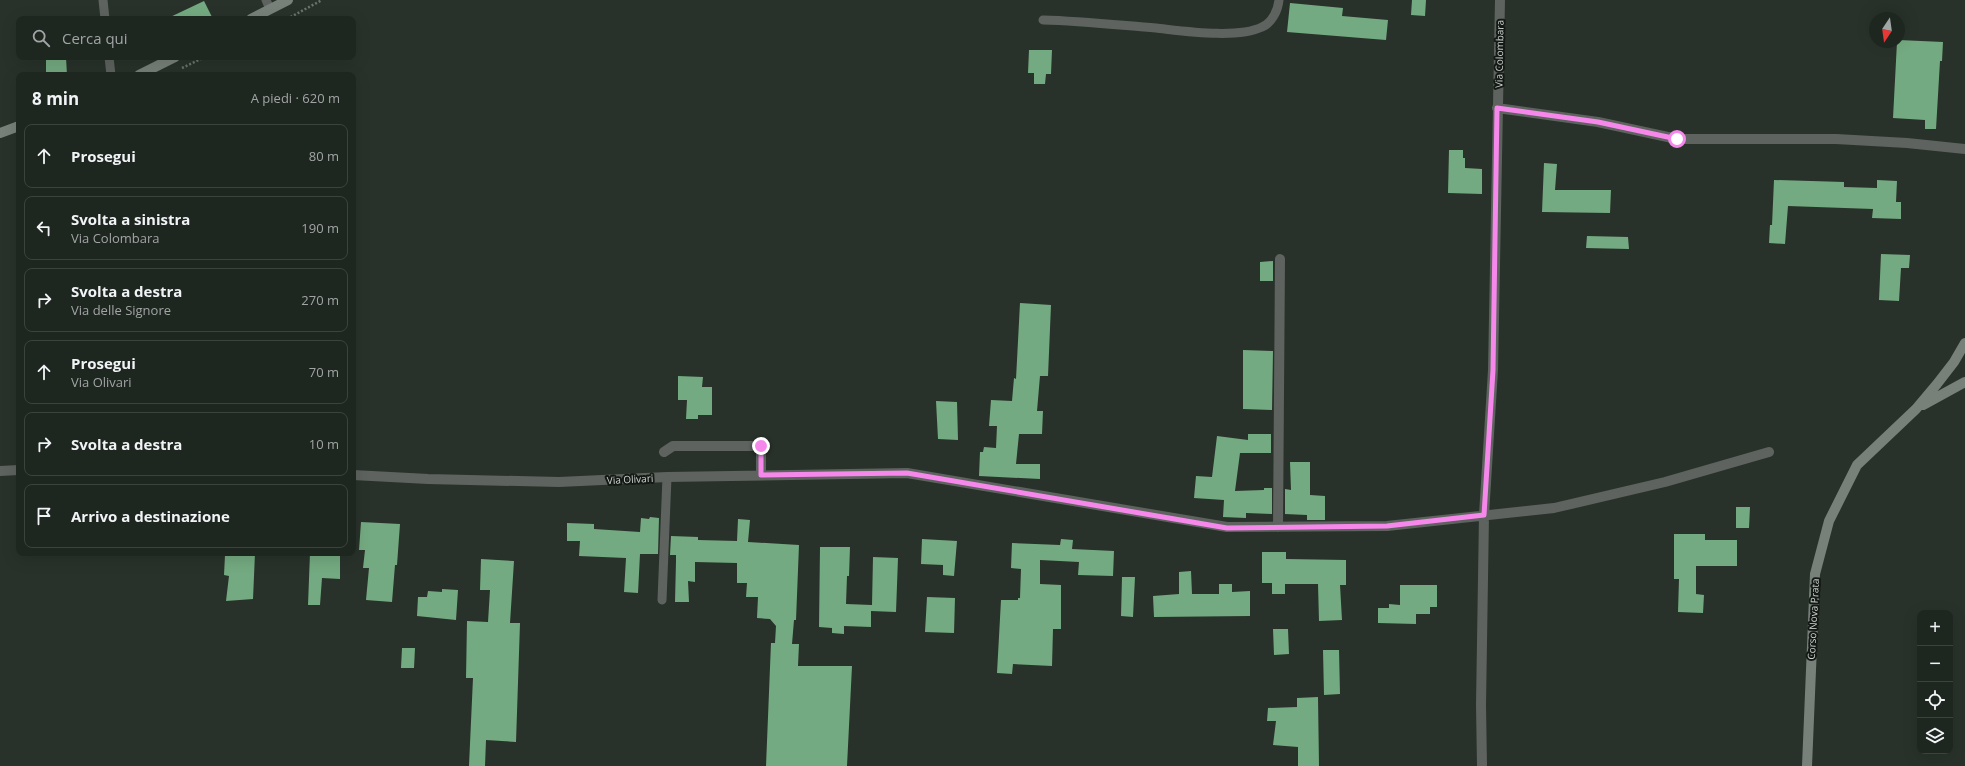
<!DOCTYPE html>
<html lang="it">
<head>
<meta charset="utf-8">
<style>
	body { margin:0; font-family:"Open Sans",sans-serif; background:#262e29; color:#f1f3f6 }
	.controls { position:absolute; right:12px; bottom:12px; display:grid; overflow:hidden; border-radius:8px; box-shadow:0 4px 16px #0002 }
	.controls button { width:36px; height:36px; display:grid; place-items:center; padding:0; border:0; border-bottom:1px solid #3c433e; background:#1e2620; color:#f1f3f6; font:20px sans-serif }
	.compass { position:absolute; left:1869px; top:12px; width:36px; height:36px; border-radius:50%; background:#1e2620; box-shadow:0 4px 16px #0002; rotate:193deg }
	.stop { position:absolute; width:12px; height:12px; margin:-9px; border:3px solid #f788eb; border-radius:50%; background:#fff }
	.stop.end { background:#f788eb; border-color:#fff; box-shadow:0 1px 4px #0008 }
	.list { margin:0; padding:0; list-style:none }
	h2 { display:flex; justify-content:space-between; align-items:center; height:52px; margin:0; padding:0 16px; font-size:17px }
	h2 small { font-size:13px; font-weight:400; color:#a1a5a5 }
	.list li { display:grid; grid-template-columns:26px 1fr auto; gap:12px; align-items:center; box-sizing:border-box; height:64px; margin:0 8px 8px; padding:0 8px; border:1px solid #3c433e; border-radius:8px }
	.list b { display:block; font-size:15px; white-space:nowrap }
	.list p { margin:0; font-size:13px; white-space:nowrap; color:#a1a5a5 }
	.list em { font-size:13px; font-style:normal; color:#a1a5a5 }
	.icon { flex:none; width:22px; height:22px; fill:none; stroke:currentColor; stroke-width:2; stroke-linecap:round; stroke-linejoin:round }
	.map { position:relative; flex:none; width:1965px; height:766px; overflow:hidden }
	.search { position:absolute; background:#1e2620; box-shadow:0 4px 16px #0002; left:16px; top:16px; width:340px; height:44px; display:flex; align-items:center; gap:10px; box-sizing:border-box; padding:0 14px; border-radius:8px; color:#a1a5a5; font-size:15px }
	.panel { position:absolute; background:#1e2620; box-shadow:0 4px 16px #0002; left:16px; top:72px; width:340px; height:484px; border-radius:8px }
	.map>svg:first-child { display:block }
	.building { fill:#74aa81 }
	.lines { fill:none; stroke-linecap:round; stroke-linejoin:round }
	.path { stroke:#6c746d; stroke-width:2.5; stroke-dasharray:2 2; stroke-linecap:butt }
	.service { stroke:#5e635f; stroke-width:9 }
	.minor { stroke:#5e635f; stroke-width:10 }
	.secondary { stroke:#78807a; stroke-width:10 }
	.route { stroke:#f788eb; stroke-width:5 }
	.labels { text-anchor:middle; stroke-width:4; stroke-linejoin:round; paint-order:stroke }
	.street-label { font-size:10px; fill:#ced5cf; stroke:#141915 }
</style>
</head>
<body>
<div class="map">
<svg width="1965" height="766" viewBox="0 0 1965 766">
	<rect width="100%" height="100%" fill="#28322a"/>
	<path class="building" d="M1412,0H1426L1425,16L1411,15Z
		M204,1L213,19H166Z
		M1290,3L1343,8L1342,16L1388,20L1386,40L1287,32Z
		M1899,40L1943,42L1942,61H1940L1936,129H1925V120L1893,118L1897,42H1899Z
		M1029,50H1052L1051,74H1046L1045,84H1034V73H1028Z
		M46,57H66L67,75H46Z
		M1449,150H1463V158H1465V168L1482,169V194L1448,193Z
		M1544,163L1557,164L1555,190H1611L1610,213L1542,212Z
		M1774,180L1844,182V187L1877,188V180L1897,181L1896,202H1901V219L1872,218L1873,209L1788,206L1785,244L1769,243L1770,225H1772Z
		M1587,236L1628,237L1629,249L1586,248Z
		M1881,254L1910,255L1909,268H1901L1899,301L1879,300Z
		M1273,261V281H1260V262Z
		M1020,303L1051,305L1048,376H1040L1037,411H1043L1042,434H1019L1016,464H1040V479L979,476L980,452H983L984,447L996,448L997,426H989L991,400L1012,401L1014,378L1016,379Z
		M1243,350L1273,351L1272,410L1243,409Z
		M678,376L703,377L702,387H712V415H698V419H686L687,400H678Z
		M936,401L957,402L958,440L938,439Z
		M1248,434H1271V453H1240L1235,491L1264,490V488H1272V514L1246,513V518L1223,517L1224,500L1194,498L1196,476L1212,477L1217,436L1248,440Z
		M1290,462H1310V495L1325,496V520H1307V515L1285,514V489L1291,490Z
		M1736,507H1750L1749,528H1736Z
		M650,517L659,518L658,554H640L638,593L624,592L626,558L579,556L580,541H567V523L594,524V529L640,532L641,518L649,519Z
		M738,519L750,520L748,542L799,545L796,620H794L792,644H799L798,666H852L847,766H766L771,643H775L776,626L770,619L757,618L758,597H746L747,583H737V563L695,562V582L688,581L689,602H675L676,561V555H670L671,536L698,537V540L737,541Z
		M361,522L400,524L397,565H395L392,602L366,600L369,568H363L365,550H359Z
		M1674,534H1705V540H1737V566H1696V594L1704,595L1703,613L1678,612L1679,579H1674Z
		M922,539L957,541L954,576L943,575V565L921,564Z
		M1061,539L1073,540L1072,549L1114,551L1113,576L1078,575L1079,562L1040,560V584L1061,585V629H1053L1052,666L1013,664L1012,674L997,673L1001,600H1018V598H1020L1021,569L1011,568L1012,543L1060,545Z
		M820,547H850L849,576H847L846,604L872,605L873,557L898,558L896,612L871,611V627L844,626V634L832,633V628L819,627Z
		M1262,552H1286V559L1346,560V585H1340L1342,620L1319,621L1318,584H1285V594H1272V583H1262Z
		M235,553H255L253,599L226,601L229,576L224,575L225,555L235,556Z
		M310,553H340V579L322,578L320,605H308Z
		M481,559L514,561L510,623H520L516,742L486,740L485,766H469L473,678H466L467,621L488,622L490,590H480Z
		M1191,571L1192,594H1219V584H1232V592L1250,591V616L1154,617L1153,596L1179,594V572Z
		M1122,577H1135L1133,617L1121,616Z
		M1400,585H1437V607H1430V614H1416V624L1378,623V608H1389V604L1400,605Z
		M442,589L458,590L456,620L417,616L418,597H427L428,591L442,592Z
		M927,597L955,598L954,633L925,632Z
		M1273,629H1288L1289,654L1274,655Z
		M402,648H415L414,668H401Z
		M1323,650H1339L1340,694L1324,695Z
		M1318,697L1319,766H1298V747L1273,745L1276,721H1267L1268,708L1297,707V698Z"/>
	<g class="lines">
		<path class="path" d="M287,19L322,0
			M182,68L205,57"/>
		<path class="service" d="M103,0L105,19
			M266,0L270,9
			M1043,20C1081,21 1118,25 1156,28C1184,31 1237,39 1262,27C1272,23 1278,10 1279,0
			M109,57L111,75
			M662,600L667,477"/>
		<path class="minor" d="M1497,108L1598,122L1677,139H1836L1907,143L1965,149
			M664,452L673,446H761V475
			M0,471L19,470
			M353,475L428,479L559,482L667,477L907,473L1227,527L1387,526L1554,508L1665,482L1769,452
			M1278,527L1280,259
			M1482,766L1481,705L1484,515L1493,370L1500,0"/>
		<path class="secondary" d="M251,19L288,0
			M139,75L175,57
			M0,133L19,126
			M1923,405L1965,382
			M1807,766L1815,574L1829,521L1857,465L1916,409L1937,384L1954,362L1965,343"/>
	</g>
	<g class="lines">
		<path class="route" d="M761,446V475L907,473L1227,528L1387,526L1484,515L1493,370L1497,108L1598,122L1677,139"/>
	</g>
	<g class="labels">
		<g class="street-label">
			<text transform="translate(1499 54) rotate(-89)" y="4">Via Colombara</text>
			<text transform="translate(630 479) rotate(-3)" y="4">Via Olivari</text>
			<text transform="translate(1813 619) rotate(-87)" y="4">Corso Nova Prata</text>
		</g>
	</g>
</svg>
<div class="controls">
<button>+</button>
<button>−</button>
<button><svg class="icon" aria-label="locate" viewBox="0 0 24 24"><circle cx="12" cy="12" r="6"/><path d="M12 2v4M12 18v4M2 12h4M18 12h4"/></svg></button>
<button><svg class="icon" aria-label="layers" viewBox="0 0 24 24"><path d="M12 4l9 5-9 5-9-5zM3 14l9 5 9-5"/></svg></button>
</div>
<svg class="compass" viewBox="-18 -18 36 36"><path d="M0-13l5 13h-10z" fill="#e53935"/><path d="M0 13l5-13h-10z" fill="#a1a5a5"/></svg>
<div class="stop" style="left:1677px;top:139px"></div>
<div class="stop end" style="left:761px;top:446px"></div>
<div class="search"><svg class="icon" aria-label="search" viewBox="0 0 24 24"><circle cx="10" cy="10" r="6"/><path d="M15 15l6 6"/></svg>Cerca qui</div>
<section class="panel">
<h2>8 min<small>A piedi · 620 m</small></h2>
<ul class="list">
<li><svg class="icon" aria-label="ahead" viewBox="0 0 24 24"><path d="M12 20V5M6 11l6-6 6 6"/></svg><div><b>Prosegui</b></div><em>80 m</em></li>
<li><svg class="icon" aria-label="left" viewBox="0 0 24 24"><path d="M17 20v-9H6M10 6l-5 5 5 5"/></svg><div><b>Svolta a sinistra</b><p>Via Colombara</p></div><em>190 m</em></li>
<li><svg class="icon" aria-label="right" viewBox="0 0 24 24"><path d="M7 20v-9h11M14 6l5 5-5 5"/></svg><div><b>Svolta a destra</b><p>Via delle Signore</p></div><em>270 m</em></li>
<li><svg class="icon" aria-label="ahead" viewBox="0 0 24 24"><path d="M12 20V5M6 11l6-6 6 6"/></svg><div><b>Prosegui</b><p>Via Olivari</p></div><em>70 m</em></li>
<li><svg class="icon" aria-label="right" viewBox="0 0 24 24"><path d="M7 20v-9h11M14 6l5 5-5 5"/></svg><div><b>Svolta a destra</b></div><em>10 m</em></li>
<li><svg class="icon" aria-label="arrive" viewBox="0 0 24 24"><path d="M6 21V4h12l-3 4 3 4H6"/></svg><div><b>Arrivo a destinazione</b></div></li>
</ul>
</section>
</div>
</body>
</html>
